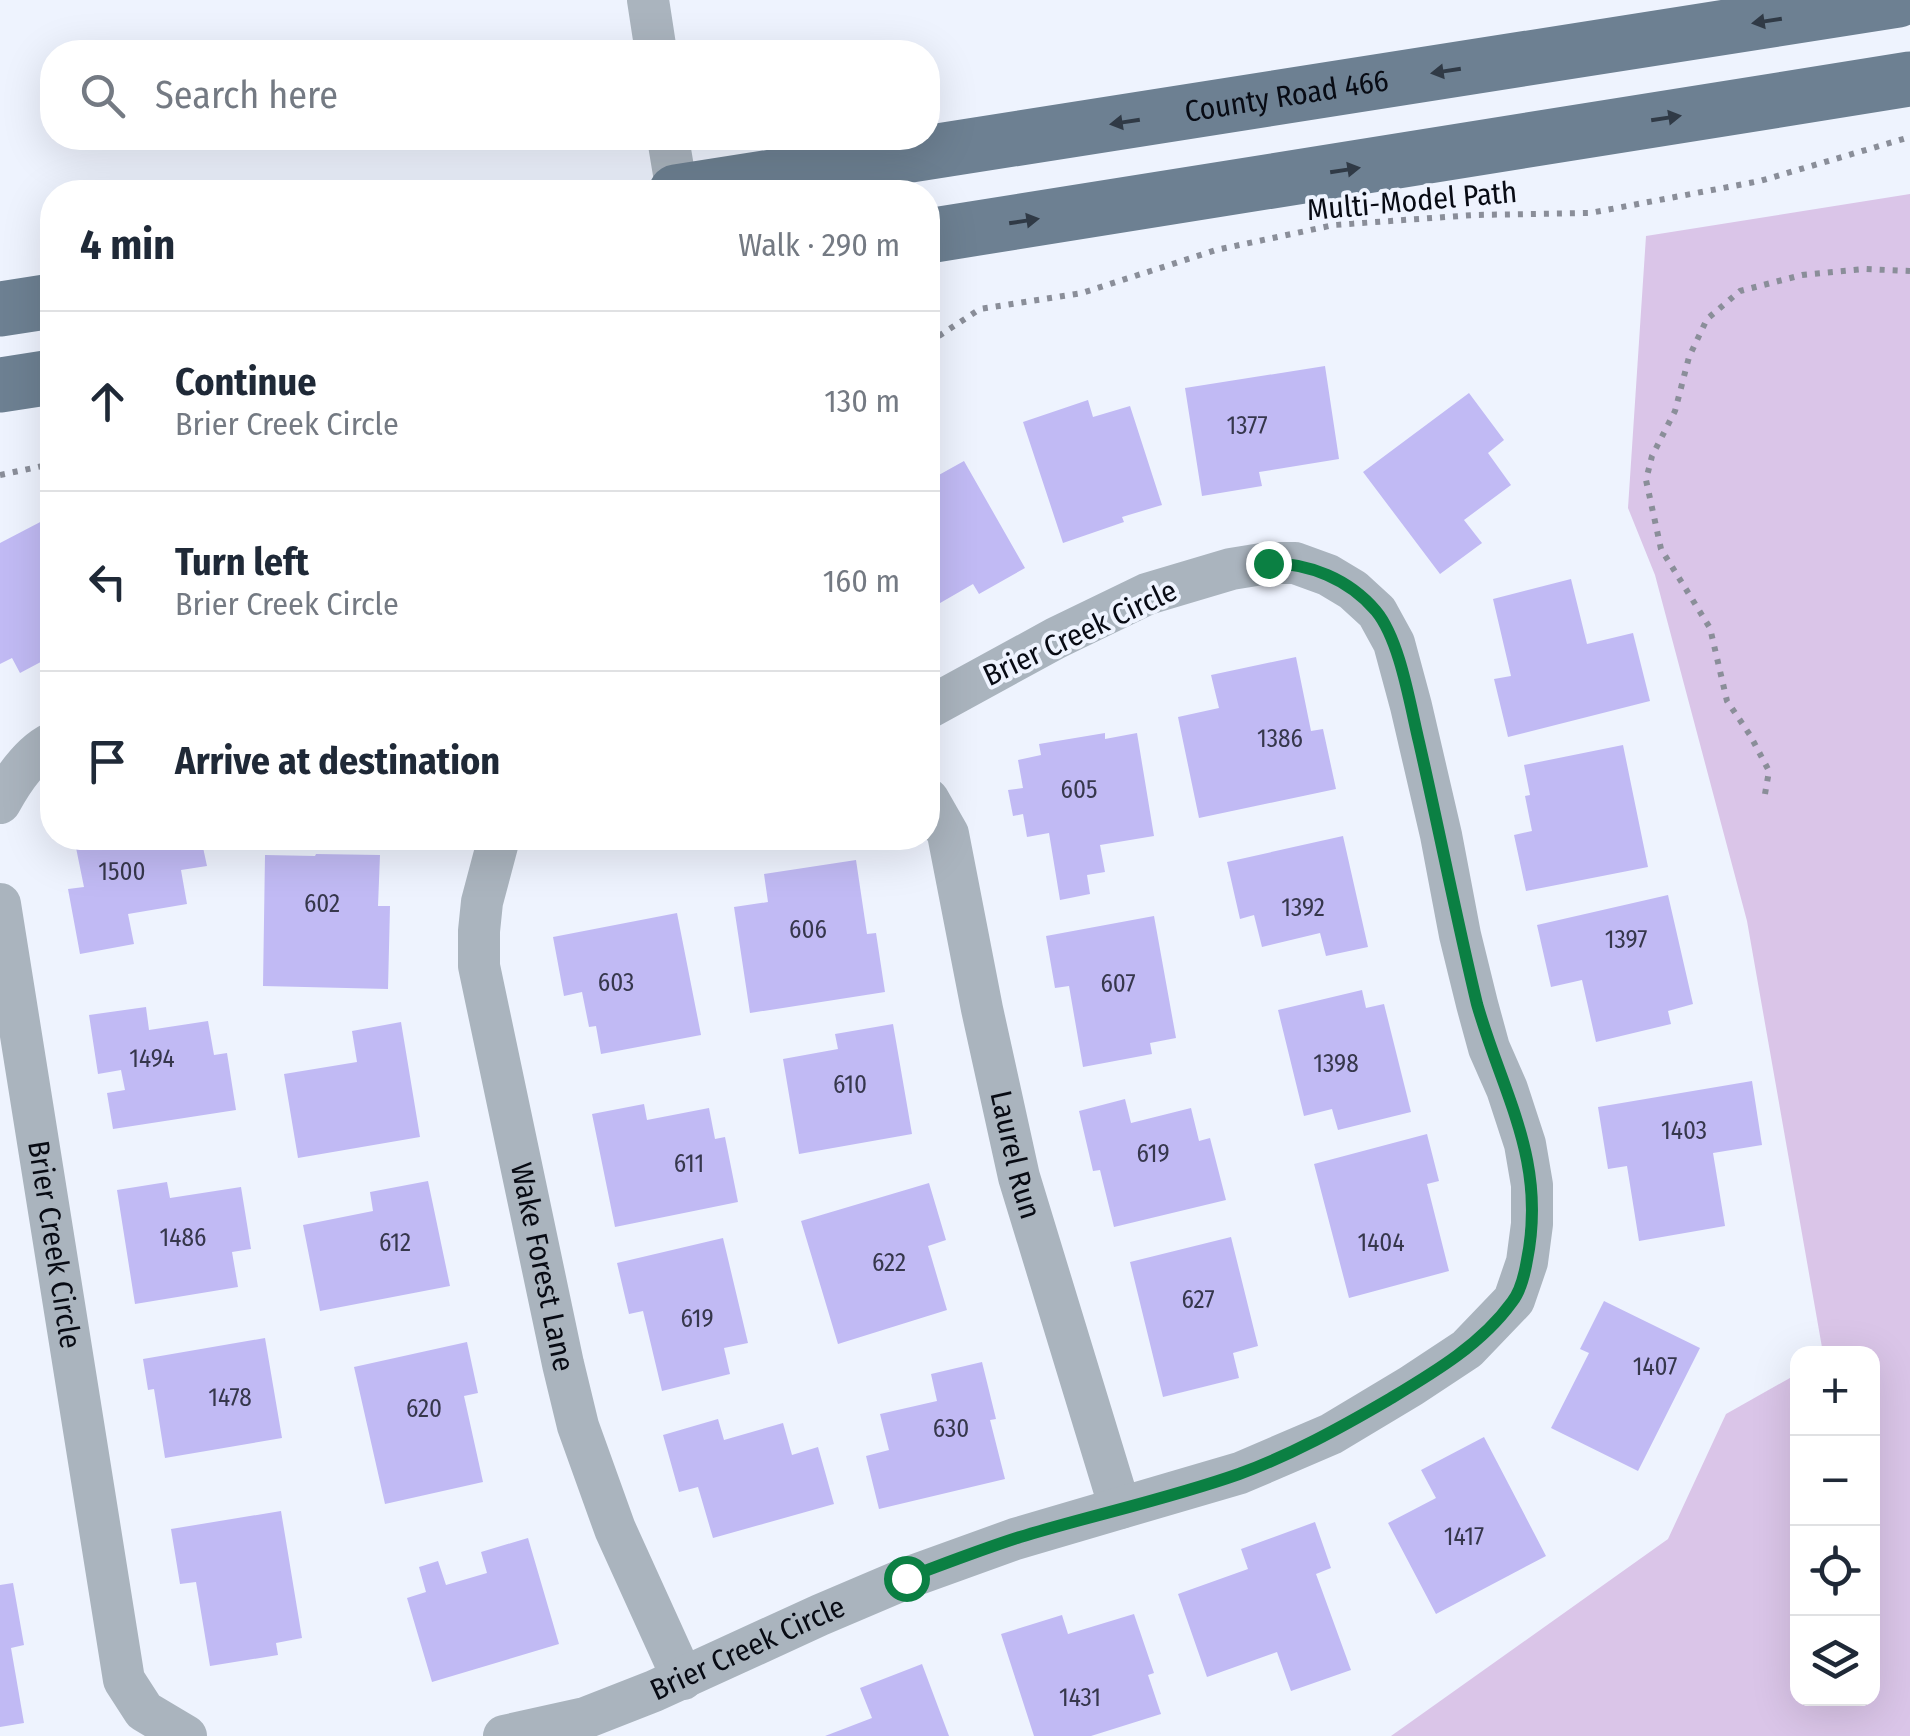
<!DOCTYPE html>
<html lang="en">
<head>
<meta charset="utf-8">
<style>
	body { margin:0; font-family:"Fira Sans Condensed",sans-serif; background:#f6f6f7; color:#1f2937 }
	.controls { position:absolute; right:30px; bottom:30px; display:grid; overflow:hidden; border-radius:20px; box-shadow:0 10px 40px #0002 }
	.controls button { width:90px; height:90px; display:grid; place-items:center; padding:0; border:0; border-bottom:2px solid #e0e1e3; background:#fff; color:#1f2937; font:50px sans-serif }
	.stop { position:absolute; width:30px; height:30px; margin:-22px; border:8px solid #0b8043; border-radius:50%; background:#fff }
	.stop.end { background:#0b8043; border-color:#fff; box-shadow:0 2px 10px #0008 }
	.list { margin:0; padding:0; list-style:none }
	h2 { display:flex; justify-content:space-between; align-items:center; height:130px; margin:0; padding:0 40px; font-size:42px }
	h2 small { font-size:32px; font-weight:400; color:#747a83 }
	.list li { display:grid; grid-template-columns:65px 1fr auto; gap:30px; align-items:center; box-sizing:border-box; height:180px; padding:0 40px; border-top:2px solid #e0e1e3 }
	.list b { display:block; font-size:38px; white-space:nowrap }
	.list p { margin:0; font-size:32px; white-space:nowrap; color:#747a83 }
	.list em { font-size:32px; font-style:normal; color:#747a83 }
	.icon { flex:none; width:55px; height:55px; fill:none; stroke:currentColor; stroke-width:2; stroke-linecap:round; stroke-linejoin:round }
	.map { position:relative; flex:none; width:1910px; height:1736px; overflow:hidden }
	.search { position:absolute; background:#fff; box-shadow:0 10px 40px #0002; left:40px; top:40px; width:900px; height:110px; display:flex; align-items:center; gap:25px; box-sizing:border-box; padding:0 35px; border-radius:40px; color:#747a83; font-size:38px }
	.panel { position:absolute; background:#fff; box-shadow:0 10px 40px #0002; left:40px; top:180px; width:900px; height:670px; border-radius:40px }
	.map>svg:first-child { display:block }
	.green { fill:#dac5e8 }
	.building { fill:#c1baf4 }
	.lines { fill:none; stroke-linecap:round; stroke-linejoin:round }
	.path { stroke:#8a8e99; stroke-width:6; stroke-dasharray:5 8; stroke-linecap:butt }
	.minor { stroke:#aab4be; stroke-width:42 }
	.major { stroke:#6d8092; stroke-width:55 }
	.oneway { fill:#303a46 }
	.route { stroke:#0b8043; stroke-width:12 }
	.labels { text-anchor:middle; stroke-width:8; stroke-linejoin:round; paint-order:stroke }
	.number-label { font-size:25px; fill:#36374c }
	.street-label { font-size:30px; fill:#080b14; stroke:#eef3fe }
</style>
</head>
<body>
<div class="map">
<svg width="1910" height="1736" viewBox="0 0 1910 1736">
	<rect width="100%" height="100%" fill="#eef3fe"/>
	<path class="green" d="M1910,194V1736H1391L1668,1539L1726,1414L1797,1374L1798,1698H1872V1354L1823,1353L1747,921L1655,575L1628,508L1646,236Z"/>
	<path class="building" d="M1325,366L1339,459L1259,472L1262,486L1202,496L1185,388Z
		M1469,393L1504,440L1488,453L1511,485L1464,520L1482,543L1440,574L1363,472Z
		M1088,400L1093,417L1130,406L1162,505L1122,517L1124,522L1063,543L1023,422Z
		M964,461L1025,568L979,594L973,584L928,610V481Z
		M46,519L52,531V635L50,636L52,641V656L20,673L12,658L0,664V543Z
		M1571,579L1587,644L1633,633L1650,701L1508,737L1494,679L1511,676L1493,599Z
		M1296,657L1311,731L1323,729L1336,789L1199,818L1178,717L1219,708L1211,675Z
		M1105,733V739L1137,733L1154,836L1100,845L1105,872L1087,875L1090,894L1060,900L1049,833L1027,837L1023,814L1013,816L1008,790L1023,788L1018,760L1041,755L1039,744Z
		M1623,745L1648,867L1526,891L1514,835L1532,831L1525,796L1530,795L1524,765Z
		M1343,836L1368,947L1326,956L1320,933L1262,947L1254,915L1240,919L1227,862Z
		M74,838H201L207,866L181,870L187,904L128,914L134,944L80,954L68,889L84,887Z
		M316,854L380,855L378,906H390L388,989L263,986L265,855L315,856Z
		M856,860L867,934L876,933L885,992L750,1013L734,907L768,902L764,874Z
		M1668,895L1693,1004L1668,1011L1671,1024L1596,1042L1582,980L1551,987L1537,925Z
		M677,913L701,1035L601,1054L596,1026L589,1027L582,992L564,996L553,937Z
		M1154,916L1176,1038L1150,1043L1152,1054L1083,1067L1069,986L1055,988L1046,936Z
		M1362,990L1366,1008L1384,1004L1411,1112L1338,1130L1332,1109L1304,1116L1278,1010Z
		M146,1007L149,1030L208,1021L214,1055L227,1053L236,1110L113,1129L107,1093L125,1090L121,1070L98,1074L89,1015Z
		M401,1022L420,1137L298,1158L284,1074L357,1062L352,1031Z
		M893,1024L912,1134L799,1154L783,1059L838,1049L835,1034Z
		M1752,1081L1762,1145L1713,1153L1725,1226L1639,1241L1627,1166L1608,1169L1598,1107Z
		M1125,1099L1131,1123L1191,1108L1199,1141L1210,1138L1226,1200L1114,1227L1100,1170L1093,1171L1079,1111Z
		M644,1104L647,1120L709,1108L715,1139L725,1137L738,1202L615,1227L592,1114Z
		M1427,1134L1439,1181L1427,1184L1449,1271L1349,1298L1314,1164Z
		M428,1181L450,1286L320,1311L303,1225L373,1211L370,1192Z
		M167,1182L170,1198L241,1187L251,1249L232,1252L238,1287L135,1304L117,1190Z
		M929,1183L946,1240L928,1246L947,1310L838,1344L801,1221Z
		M1231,1237L1258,1346L1233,1353L1239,1378L1163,1397L1130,1262Z
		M723,1238L748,1343L724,1348L730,1374L662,1391L643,1311L629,1314L617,1263Z
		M1604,1301L1700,1348L1638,1471L1551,1428L1589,1353L1580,1349Z
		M265,1338L282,1438L165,1458L154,1389L148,1390L143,1359Z
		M467,1342L478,1393L464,1396L483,1482L385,1504L354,1367Z
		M982,1362L996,1419L990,1420L1005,1479L879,1509L866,1456L889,1450L880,1414L937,1401L931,1374Z
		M718,1419L724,1440L783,1423L792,1455L818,1447L834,1504L713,1538L698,1487L679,1492L663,1435Z
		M1484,1437L1546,1556L1436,1614L1388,1523L1436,1498L1421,1470Z
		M281,1511L302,1638L276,1643L278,1655L210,1666L196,1582L180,1584L171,1529Z
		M1315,1522L1331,1568L1316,1574L1351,1670L1291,1691L1277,1652L1207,1677L1178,1594L1248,1569L1241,1549Z
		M528,1538L559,1644L432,1682L407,1598L426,1592L419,1567L438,1561L446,1585L487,1573L481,1552Z
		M13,1583L24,1645L11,1648L24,1723L0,1727V1585Z
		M1134,1614L1154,1673L1148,1675L1161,1714L1091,1736H1034L1001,1634L1062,1615L1068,1634Z
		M922,1664L949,1736H825L872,1718L860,1688Z"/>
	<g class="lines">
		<path class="path" d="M928,343L980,309L1082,293L1216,250L1334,225L1474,215L1590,213L1760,181L1910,137
			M0,475L52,464
			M1765,794L1769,771L1750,735L1727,701L1710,628L1661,549L1646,480L1652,456L1675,411L1689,357L1707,319L1740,291L1802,275L1865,269L1910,271"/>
		<g class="minor">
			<path d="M648,0L656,52"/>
			<path d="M668,138L677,192"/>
			<path id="s1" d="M928,799L948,834L982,1009L1019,1177L1120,1508"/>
			<path d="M0,803C12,781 30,754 52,743"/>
			<path id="s2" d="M499,838L482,902L479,931V966L563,1364L578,1426L615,1529L683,1679"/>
			<path id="s3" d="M0,904L124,1680L144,1711L186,1736"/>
			<path id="s4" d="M504,1736L585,1718L654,1691L820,1615L907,1578L1015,1539L1240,1473L1331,1434L1411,1386L1467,1349L1514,1300L1527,1262L1532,1224V1185L1525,1144L1507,1089L1489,1048L1477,1004L1460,935L1441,835L1411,706L1394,643L1377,612L1353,590L1328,575L1295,563H1268L1231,569L1147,594L1056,638L928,708"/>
		</g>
		<g class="major">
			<path id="s5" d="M676,192L1898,0"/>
			<path d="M928,236L1910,79"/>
			<path d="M0,309L52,301"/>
			<path d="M0,385L52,377"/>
		</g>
	</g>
	<defs><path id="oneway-solid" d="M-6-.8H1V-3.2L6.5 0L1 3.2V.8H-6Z" transform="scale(2.5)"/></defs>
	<g class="oneway">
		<use href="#oneway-solid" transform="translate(1767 21) rotate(171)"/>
		<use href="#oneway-solid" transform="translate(1446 71) rotate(171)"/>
		<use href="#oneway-solid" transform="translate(1666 118) rotate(-9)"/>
		<use href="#oneway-solid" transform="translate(1125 122) rotate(171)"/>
		<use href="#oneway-solid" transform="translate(1345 170) rotate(-9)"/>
		<use href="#oneway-solid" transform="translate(1024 221) rotate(-9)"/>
	</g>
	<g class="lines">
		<path class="route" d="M906,1578C944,1564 982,1549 1020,1537C1093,1515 1168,1499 1239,1474C1291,1455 1340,1428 1388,1400C1433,1373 1481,1345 1512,1302C1520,1292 1525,1272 1527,1260C1547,1160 1503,1095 1477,1004C1456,917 1439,829 1419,742C1410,705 1400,640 1376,611C1349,579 1309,563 1268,563"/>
	</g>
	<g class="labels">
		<g class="number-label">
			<text x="1247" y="434">1377</text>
			<text x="1280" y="747">1386</text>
			<text x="1079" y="798">605</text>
			<text x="122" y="880">1500</text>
			<text x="322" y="912">602</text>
			<text x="1303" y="916">1392</text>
			<text x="808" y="938">606</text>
			<text x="1626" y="948">1397</text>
			<text x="616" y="991">603</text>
			<text x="1118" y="992">607</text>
			<text x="152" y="1067">1494</text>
			<text x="1336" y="1072">1398</text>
			<text x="850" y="1093">610</text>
			<text x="1684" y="1139">1403</text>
			<text x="1153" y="1162">619</text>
			<text x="689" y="1172">611</text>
			<text x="183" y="1246">1486</text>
			<text x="395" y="1251">612</text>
			<text x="1381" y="1251">1404</text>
			<text x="889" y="1271">622</text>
			<text x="1198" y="1308">627</text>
			<text x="697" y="1327">619</text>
			<text x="1655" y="1375">1407</text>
			<text x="230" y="1406">1478</text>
			<text x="424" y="1417">620</text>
			<text x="951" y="1437">630</text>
			<text x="1464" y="1545">1417</text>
			<text x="1080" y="1706">1431</text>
		</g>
		<g class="street-label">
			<text dy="10" stroke="none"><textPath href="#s5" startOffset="618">County Road 466</textPath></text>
			<text transform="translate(1412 201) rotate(-5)" y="10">Multi-Model Path</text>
			<text transform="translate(1080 633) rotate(-25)" y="10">Brier Creek Circle</text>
			<text dy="10" stroke="none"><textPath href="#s1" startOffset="368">Laurel Run</textPath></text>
			<text dy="10" stroke="none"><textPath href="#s3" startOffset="345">Brier Creek Circle</textPath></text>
			<text dy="10" stroke="none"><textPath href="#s2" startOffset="438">Wake Forest Lane</textPath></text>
			<text dy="10" stroke="none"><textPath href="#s4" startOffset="260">Brier Creek Circle</textPath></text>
		</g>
	</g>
</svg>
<div class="controls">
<button>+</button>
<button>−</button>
<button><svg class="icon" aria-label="locate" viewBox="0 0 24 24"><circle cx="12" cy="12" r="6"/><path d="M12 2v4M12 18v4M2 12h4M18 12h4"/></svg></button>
<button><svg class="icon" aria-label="layers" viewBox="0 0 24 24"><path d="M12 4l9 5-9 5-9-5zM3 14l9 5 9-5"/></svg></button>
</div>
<div class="stop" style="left:906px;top:1578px"></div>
<div class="stop end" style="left:1268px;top:563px"></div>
<div class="search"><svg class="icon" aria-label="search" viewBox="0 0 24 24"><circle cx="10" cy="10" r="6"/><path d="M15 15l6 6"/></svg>Search here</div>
<section class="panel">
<h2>4 min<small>Walk · 290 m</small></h2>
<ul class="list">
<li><svg class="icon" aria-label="ahead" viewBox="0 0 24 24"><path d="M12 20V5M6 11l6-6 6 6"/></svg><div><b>Continue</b><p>Brier Creek Circle</p></div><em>130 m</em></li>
<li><svg class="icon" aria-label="left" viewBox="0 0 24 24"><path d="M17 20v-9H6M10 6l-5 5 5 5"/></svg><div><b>Turn left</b><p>Brier Creek Circle</p></div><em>160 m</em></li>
<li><svg class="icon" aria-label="arrive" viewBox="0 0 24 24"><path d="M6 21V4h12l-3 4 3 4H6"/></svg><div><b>Arrive at destination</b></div></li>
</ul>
</section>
</div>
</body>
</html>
